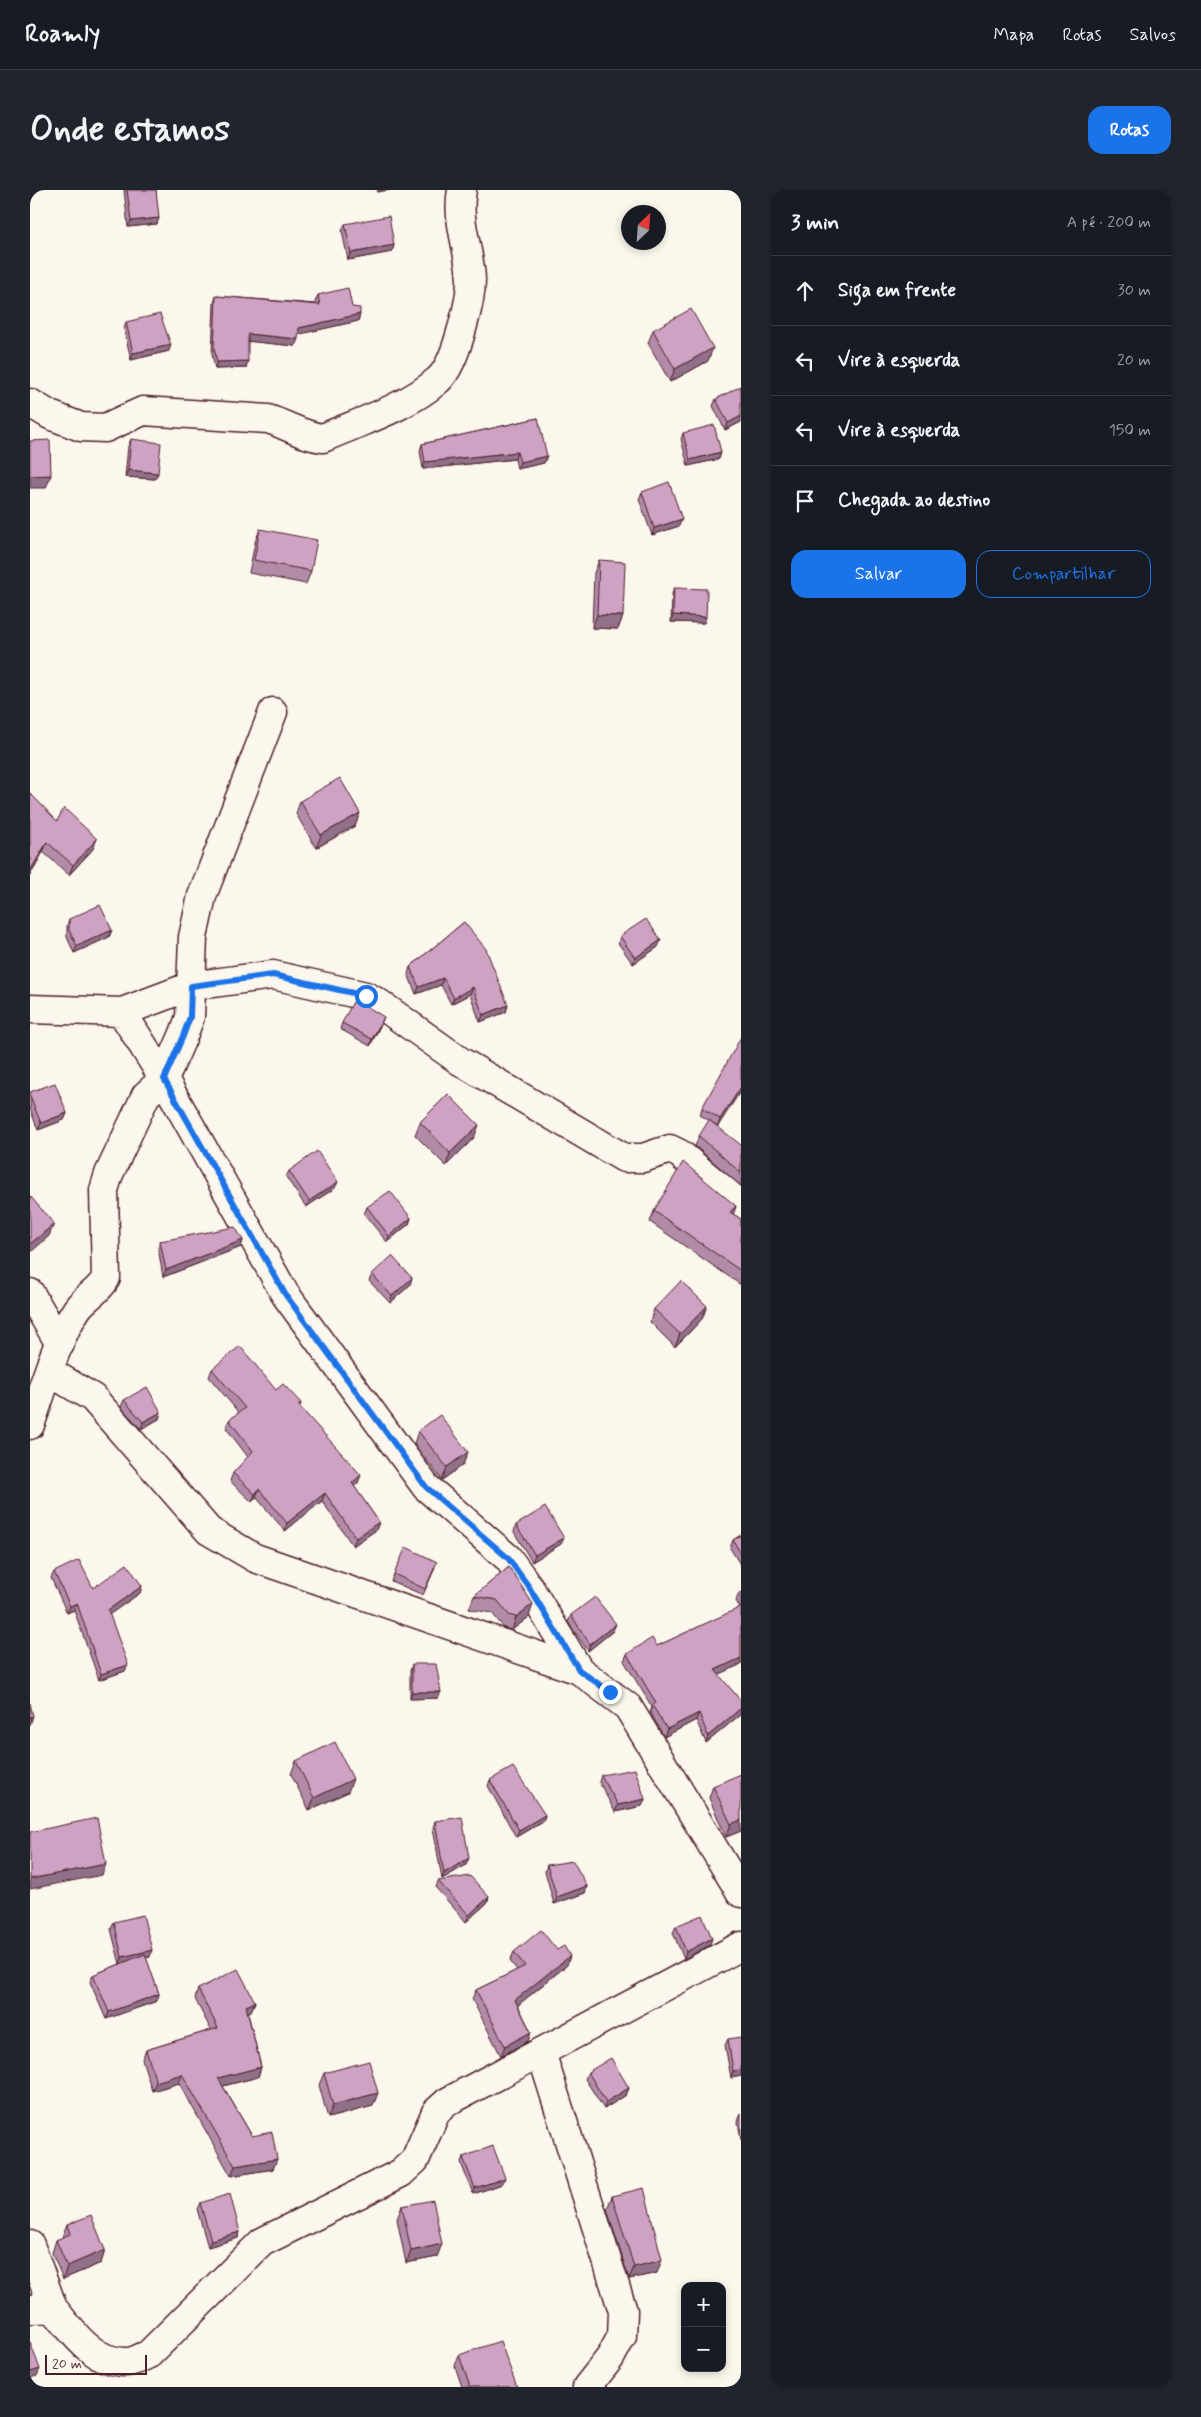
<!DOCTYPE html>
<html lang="pt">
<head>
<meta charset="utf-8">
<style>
	body { margin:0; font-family:Mynerve,sans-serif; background:#20242c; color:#f1f3f6 }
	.controls { position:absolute; right:15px; bottom:15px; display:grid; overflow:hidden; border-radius:10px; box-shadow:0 2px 8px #0003 }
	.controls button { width:45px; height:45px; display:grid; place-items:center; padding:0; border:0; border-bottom:1px solid #363941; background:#171b24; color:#f1f3f6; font:25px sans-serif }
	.compass { position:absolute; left:591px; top:15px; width:45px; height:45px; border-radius:50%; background:#171b24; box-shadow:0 2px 8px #0003; rotate:25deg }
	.scale { position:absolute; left:15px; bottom:12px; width:102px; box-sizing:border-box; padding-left:5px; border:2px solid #4a1f2b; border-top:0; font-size:14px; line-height:18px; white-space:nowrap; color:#4a1f2b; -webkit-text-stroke:4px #fbf7ec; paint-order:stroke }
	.stop { position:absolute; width:15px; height:15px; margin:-11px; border:4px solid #1a73e8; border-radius:50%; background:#fff }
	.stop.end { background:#1a73e8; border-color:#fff; box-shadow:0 1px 5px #0008 }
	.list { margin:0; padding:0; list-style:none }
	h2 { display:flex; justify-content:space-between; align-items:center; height:65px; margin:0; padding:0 20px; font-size:21px }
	h2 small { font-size:16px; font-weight:400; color:#9ea1a6 }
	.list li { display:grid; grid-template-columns:32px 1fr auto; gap:15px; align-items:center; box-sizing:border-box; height:70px; padding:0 20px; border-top:1px solid #363941 }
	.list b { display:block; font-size:19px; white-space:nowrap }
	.list em { font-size:16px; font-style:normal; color:#9ea1a6 }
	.actions { display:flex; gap:10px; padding:15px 20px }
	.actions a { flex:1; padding:11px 0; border:1px solid #1a73e8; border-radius:15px; text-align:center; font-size:18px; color:#1a73e8 }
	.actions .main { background:#1a73e8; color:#fff }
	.icon { flex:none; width:28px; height:28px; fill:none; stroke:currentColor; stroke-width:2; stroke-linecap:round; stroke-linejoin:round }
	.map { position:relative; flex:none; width:711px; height:2197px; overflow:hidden; border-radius:15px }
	header { display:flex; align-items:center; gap:30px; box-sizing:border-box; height:70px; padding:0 25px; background:#171b24; border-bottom:1px solid #363941 }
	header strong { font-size:24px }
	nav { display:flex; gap:28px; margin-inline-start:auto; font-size:18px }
	.intro { display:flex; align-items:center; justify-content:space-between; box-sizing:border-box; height:120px; padding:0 30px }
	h1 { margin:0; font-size:35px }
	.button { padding:12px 22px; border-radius:15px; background:#1a73e8; color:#fff; font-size:18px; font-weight:700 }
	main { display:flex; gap:30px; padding:0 30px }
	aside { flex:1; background:#171b24; border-radius:15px; box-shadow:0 2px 8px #0003 }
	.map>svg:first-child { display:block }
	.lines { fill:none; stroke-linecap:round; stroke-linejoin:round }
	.minor-casing { stroke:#4a1f2b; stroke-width:31 }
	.minor { stroke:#fbf7ec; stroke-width:28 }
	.wall { fill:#b28ba9; stroke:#4a1f2b }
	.shaded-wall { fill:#917189; stroke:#4a1f2b }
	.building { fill:#cfa2c4; stroke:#4a1f2b }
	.route { stroke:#1a73e8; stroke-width:6 }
</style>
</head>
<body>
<header>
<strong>Roamly</strong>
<nav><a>Mapa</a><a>Rotas</a><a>Salvos</a></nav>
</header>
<div class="intro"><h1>Onde estamos</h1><a class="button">Rotas</a></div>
<main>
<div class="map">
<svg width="711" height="2197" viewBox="0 0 711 2197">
	<rect width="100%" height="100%" fill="#fbf7ec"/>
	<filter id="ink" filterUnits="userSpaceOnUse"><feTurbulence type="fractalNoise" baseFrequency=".02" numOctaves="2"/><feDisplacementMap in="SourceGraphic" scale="10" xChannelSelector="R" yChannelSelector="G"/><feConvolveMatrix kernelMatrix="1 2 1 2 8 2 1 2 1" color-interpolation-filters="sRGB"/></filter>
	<g filter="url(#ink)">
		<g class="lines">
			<g class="minor-casing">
				<path id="minor" d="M0,213L20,225L51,237L75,238L113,221L238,229C257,235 273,246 293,248C329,232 378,217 408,190C420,180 429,150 433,135C437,121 441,105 441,90C440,59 426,32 432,0
					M0,819L92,822L161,796L243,785L336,806L350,814L430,871L594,968H613L640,959L650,964L711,1015
					M92,822L134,889L255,1104L396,1297L478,1368L499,1397L549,1480
					M0,1103L30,1154
					M20,1182L63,1208L179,1341L225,1368L549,1480L598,1517L711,1703
					M0,1235C13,1200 26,1150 47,1119C56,1106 68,1103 76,1088L74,1000L79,984L116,905L134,889L153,846L160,827L163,747L172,706L243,522
					M511,1862L593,2121L592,2146L580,2168L557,2197
					M0,2055L23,2118
					M0,2119L23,2118C42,2141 62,2173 97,2172C104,2172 112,2167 119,2164L232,2052L371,1983L385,1970L406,1922L417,1912L711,1756"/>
			</g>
			<use href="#minor" class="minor"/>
		</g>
		<path class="wall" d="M94,0H126L127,34L98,37Z
			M315,34L364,55L362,62L318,70L312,41Z
			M288,105L322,117L330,124L328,131L268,144L265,156L218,151L216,178L185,179L182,164L184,113L186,106L286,114L285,112Z
			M96,132L139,161L101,170L94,139Z
			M623,140L678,171L640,192L618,153Z
			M686,209L711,232L695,240L683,216Z
			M508,228L514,273L487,279L485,269L393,279L390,261L392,254Z
			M653,243L691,262L689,269L658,276L651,249Z
			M101,249L128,283L125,289L95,287L98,256Z
			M612,302L649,336L622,345L609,309Z
			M230,339L281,381L276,394L219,383L225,352Z
			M569,370L593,426L588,439L562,438L564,383Z
			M644,398L674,433L641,432L642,404Z
			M270,611L325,636L286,658L266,624Z
			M27,631L63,659L39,685L13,662L0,685Z
			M39,729L82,740L79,747L44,763L37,747V736Z
			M434,732L478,815L476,822L450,832L440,804L421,814L411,795L386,804L378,784L380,777Z
			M590,746L628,757L603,774L588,753Z
			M312,833L351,834L340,856L310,839Z
			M711,900L688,936L670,925L672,918Z
			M0,902L37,923L34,930L8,940L0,919Z
			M390,932L444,948L416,976L385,945Z
			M669,946L711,955V996L665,956Z
			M259,981L305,998L276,1017L256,987Z
			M706,1016L703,1024L711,1029V1095L620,1032L624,1021Z
			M337,1017L381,1028L379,1034L357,1052L334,1024Z
			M213,1050L211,1057L133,1087L128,1057L130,1051Z
			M342,1084L380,1095L360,1113L339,1091Z
			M677,1116L672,1129L645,1157L620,1132L624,1119Z
			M182,1179L246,1200L271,1213L270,1217L328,1293L324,1296L349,1332L346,1340L323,1356L292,1311L255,1341L226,1307L222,1312L200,1291L203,1283L218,1267L196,1238L199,1230L209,1223L179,1187Z
			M94,1210L131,1222L129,1229L111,1239L91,1217Z
			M388,1241L433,1275L412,1290L384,1254Z
			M486,1335L531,1354L502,1372L484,1342Z
			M711,1345V1376L700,1358L703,1350Z
			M479,1377L499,1427L482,1440L474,1438L462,1423L439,1419L444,1406Z
			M405,1378L393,1405L361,1391L364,1384Z
			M24,1382L63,1398L112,1396L110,1403L79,1424L95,1481L69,1490L44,1420L37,1423L21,1388Z
			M711,1402V1474L688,1485L711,1511V1524L676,1553L666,1530L634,1547L620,1522L622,1517L594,1471L597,1464L627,1456L710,1418L706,1411L709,1403Z
			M541,1425L583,1441L558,1461L538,1432Z
			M382,1474L408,1508L380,1509V1481Z
			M266,1571L318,1602L279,1620L261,1584Z
			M571,1585L615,1609L612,1616L585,1622L569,1592Z
			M460,1590L515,1625L513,1631L486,1647L458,1596Z
			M683,1596L711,1641L696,1647L679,1608Z
			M405,1631L436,1675L412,1689L403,1638Z
			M517,1675L557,1696L555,1703L524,1714L515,1681Z
			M408,1691L459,1707L457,1713L436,1732L406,1698Z
			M84,1732L120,1767L116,1768L129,1804L127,1811L76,1829L60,1792L63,1785L90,1774L81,1739Z
			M646,1736L680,1755L654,1769L643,1743Z
			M484,1762L537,1775L488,1815L501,1842L498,1851L471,1866L442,1809L446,1800L487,1780L480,1771Z
			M168,1799L225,1812L221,1821L218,1823L231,1877L228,1887L193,1896L222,1946L247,1969L243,1979L201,1986L149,1893L122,1901L112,1869L116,1860L181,1840L165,1809Z
			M698,1849L711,1886L701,1888L695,1855Z
			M558,1882L599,1898L596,1905L574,1919L555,1889Z
			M294,1883L343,1916L298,1928L289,1895Z
			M711,1923V1950L708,1932Z
			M433,1967L472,1994L443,2004L431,1973Z
			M582,2006L627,2083L599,2089L577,2019Z
			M170,2013L210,2042L208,2048L178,2057L167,2019Z
			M372,2016L407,2067L376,2073L367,2029Z
			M37,2035L75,2060L71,2073L33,2089L22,2063L26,2050L32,2048Z
			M429,2165L487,2197H432L425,2176Z"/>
		<path class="shaded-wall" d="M348,0H360L347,2Z
			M129,28L127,34L98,37L101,31Z
			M364,55L362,62L318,70L321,63Z
			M330,124L328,131L266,145L269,138Z
			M218,144L268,149L265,156L215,151Z
			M141,155L139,161L101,170L103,163Z
			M683,158L678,171L640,192L645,179Z
			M218,171L216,178L185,179L187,172Z
			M711,226V232L695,240L698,233Z
			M487,262L485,269L393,279L395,272Z
			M691,262L689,269L658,276L660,270Z
			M517,266L514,273L487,279L490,272Z
			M98,280L128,283L125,289L95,287Z
			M21,285L16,298H0V286Z
			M652,329L649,336L622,345L624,338Z
			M567,425L593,426L588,439L562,438Z
			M643,425L676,427L674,433L641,432Z
			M330,623L325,636L286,658L291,645Z
			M67,649L63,659L39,685L43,675Z
			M17,652L13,662L0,685V681Z
			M82,740L79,747L44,763L47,756Z
			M631,750L628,757L603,774L605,768Z
			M413,788L411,795L386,804L389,797Z
			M443,797L440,804L421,814L424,808Z
			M478,815L476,822L450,832L453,825Z
			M354,827L351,834L340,856L342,849Z
			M711,897V900L688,936L690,929Z
			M37,923L34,930L8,940L11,933Z
			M449,935L444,948L416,976L420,963Z
			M308,992L305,998L276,1017L279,1011Z
			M706,1016L702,1028L700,1022Z
			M381,1028L379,1034L357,1052L359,1046Z
			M24,1034L19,1046L0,1063V1054Z
			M213,1050L211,1057L133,1087L136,1080Z
			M382,1088L380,1095L360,1113L362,1106Z
			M677,1116L672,1129L645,1157L650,1144Z
			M131,1222L129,1229L111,1239L113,1232Z
			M438,1262L433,1275L412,1290L417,1277Z
			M331,1285L328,1293L319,1301L322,1293Z
			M229,1299L226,1307L222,1312L225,1304Z
			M295,1303L292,1311L255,1341L257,1333Z
			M349,1332L346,1340L323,1356L326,1348Z
			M534,1348L531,1354L502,1372L505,1365Z
			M112,1396L110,1403L76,1427L78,1420Z
			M47,1413L44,1420L37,1423L40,1416Z
			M503,1414L499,1427L482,1440L486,1427Z
			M586,1434L583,1441L558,1461L560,1454Z
			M711,1468V1474L682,1488L685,1480Z
			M98,1475L95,1481L69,1490L71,1484Z
			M382,1502H411L408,1508L380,1509Z
			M711,1518V1524L676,1553L678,1546Z
			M669,1523L666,1530L634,1547L637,1539Z
			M3,1526L0,1535V1527Z
			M323,1589L318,1602L279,1620L284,1608Z
			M615,1609L612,1616L585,1622L588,1615Z
			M515,1625L513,1631L486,1647L489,1640Z
			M711,1630V1641L696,1647L701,1634Z
			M439,1668L436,1675L412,1689L414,1683Z
			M76,1674L72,1685L0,1699V1689Z
			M557,1696L555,1703L524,1714L527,1707Z
			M459,1707L457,1713L436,1732L439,1725Z
			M682,1748L680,1755L654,1769L656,1762Z
			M122,1760L120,1767L90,1774L92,1767Z
			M540,1766L537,1775L482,1820L485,1810Z
			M129,1804L127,1811L76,1829L79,1822Z
			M225,1812L221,1821L213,1826L216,1816Z
			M501,1842L498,1851L471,1866L475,1856Z
			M231,1877L228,1887L185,1898L188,1888Z
			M711,1880V1886L701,1888L703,1881Z
			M152,1884L149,1893L122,1901L126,1892Z
			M599,1898L596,1905L574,1919L576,1912Z
			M348,1903L343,1916L298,1928L303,1915Z
			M247,1969L243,1979L201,1986L205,1976Z
			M475,1988L472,1994L443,2004L445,1998Z
			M210,2042L208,2048L178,2057L181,2050Z
			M412,2054L407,2067L376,2073L381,2061Z
			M75,2060L71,2073L33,2089L37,2076Z
			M632,2070L627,2083L599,2089L604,2077Z
			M10,2179L7,2186L0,2188V2182Z"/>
		<path class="building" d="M97,0H126L129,28L101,31Z
			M359,26L364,55L321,63L315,34Z
			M318,98L322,117L330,118V124L269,138L268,149L218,144V171L187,172L184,158L186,106L290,115L288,105Z
			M661,119L683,158L645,179L623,140Z
			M130,124L141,155L103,163L96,132Z
			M711,196V226L698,233L686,209Z
			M508,228L517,266L490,272L487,262L395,272L392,254Z
			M684,235L691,262L660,270L653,243Z
			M101,249L131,253L128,283L98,280Z
			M20,250L21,285L0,286V251Z
			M639,292L652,329L624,338L612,302Z
			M230,339L287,350L281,381L224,370Z
			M569,370L595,372L593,426L567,425Z
			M644,398L677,399L676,427L643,425Z
			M310,588L330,623L291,645L270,611Z
			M0,603L27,631L34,618L67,649L43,675L17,652L0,681Z
			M70,715L82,740L47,756L39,740V729Z
			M616,729L631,750L605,768L590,746Z
			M434,732L456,759L478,815L453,825L443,797L424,808L413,788L389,797L380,777Z
			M323,812L333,814L354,827L342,849L312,833Z
			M711,847V897L690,929L672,918Z
			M25,893L37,923L11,933L0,907V902Z
			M418,904L449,935L420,963L390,932Z
			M679,930L711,955V983L669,946Z
			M287,961L308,992L279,1011L259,981Z
			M653,972L706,1016L700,1022L711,1029V1081L624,1021Z
			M360,1001L381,1028L359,1046L337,1017Z
			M0,1006L24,1034L0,1054Z
			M205,1037L213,1050L136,1080L130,1051Z
			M362,1066L382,1088L362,1106L342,1084Z
			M651,1091L677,1116L650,1144L624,1119Z
			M210,1156L246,1200L253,1194L271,1213L268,1215L331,1285L322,1293L349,1332L326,1348L295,1303L257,1333L229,1299L225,1304L203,1283L223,1261L199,1230L215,1218L182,1179Z
			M117,1197L131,1222L113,1232L94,1210Z
			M410,1225L438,1262L417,1277L388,1241Z
			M515,1317L534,1348L505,1365L486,1335Z
			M711,1345V1364L703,1350Z
			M376,1357L407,1372L395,1399L364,1384Z
			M49,1370L63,1398L97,1374L112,1396L78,1420L98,1475L71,1484L47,1413L40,1416L24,1382Z
			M479,1377L503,1414L486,1427L479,1425L467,1410L444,1406Z
			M565,1407L586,1434L560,1454L541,1425Z
			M711,1417V1468L685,1480L711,1511V1518L678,1546L669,1523L637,1539L622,1515L626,1513L597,1464L622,1448L627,1456Z
			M382,1474H406L411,1502H382Z
			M0,1513L3,1526L0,1527Z
			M305,1552L323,1589L284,1608L266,1571Z
			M483,1577L515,1625L489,1640L460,1590Z
			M605,1579L615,1609L588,1615L571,1585Z
			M711,1584V1630L701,1634L683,1596Z
			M432,1627L439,1668L414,1683L405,1631Z
			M67,1628L76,1674L0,1689V1642Z
			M543,1671L557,1696L527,1707L517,1675Z
			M440,1686L459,1707L439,1725L408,1691Z
			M113,1725L122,1760L92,1767L84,1732Z
			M672,1725L682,1748L656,1762L646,1736Z
			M511,1740L527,1760L534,1756L540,1766L485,1810L501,1842L475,1856L446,1800L495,1776L484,1762Z
			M115,1764L129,1804L79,1822L63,1785Z
			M208,1779L225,1812L216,1816L231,1877L188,1888L222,1946L242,1942L247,1969L205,1976L152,1884L126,1892L116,1860L188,1838L168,1799Z
			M711,1847V1880L703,1881L698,1849Z
			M581,1868L599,1898L576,1912L558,1882Z
			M339,1871L348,1903L303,1915L294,1883Z
			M463,1956L475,1988L445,1998L433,1967Z
			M614,1998L632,2070L604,2077L582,2006Z
			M200,2004L210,2042L181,2050L170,2013Z
			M403,2010L412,2054L381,2061L372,2016Z
			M61,2025L75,2060L37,2076L26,2050L40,2044L37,2035Z
			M470,2151L487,2197H440L429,2165Z
			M0,2152L10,2179L0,2182Z"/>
	</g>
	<g class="lines" filter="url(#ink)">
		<path class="route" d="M336,806L243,785L161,796L160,827L153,846L134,889L255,1104L396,1297L478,1368L499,1397L549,1480L580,1502"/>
	</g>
</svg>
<div class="controls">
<button>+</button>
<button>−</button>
</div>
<svg class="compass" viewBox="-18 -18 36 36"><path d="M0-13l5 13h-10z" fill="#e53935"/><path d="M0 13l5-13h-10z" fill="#9ea1a6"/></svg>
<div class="scale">20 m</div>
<div class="stop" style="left:336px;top:806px"></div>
<div class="stop end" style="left:580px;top:1502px"></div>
</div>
<aside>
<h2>3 min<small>A pé · 200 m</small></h2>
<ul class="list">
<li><svg class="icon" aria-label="ahead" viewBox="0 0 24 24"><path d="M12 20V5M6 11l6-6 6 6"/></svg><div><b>Siga em frente</b></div><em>30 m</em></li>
<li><svg class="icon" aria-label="left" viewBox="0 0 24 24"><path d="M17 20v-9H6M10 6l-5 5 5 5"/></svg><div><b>Vire à esquerda</b></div><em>20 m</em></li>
<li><svg class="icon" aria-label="left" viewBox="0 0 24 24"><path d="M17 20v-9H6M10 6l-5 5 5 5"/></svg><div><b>Vire à esquerda</b></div><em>150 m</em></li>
<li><svg class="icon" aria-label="arrive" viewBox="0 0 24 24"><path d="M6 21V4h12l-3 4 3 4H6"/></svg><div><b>Chegada ao destino</b></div></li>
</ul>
<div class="actions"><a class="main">Salvar</a><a>Compartilhar</a></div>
</aside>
</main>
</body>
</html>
